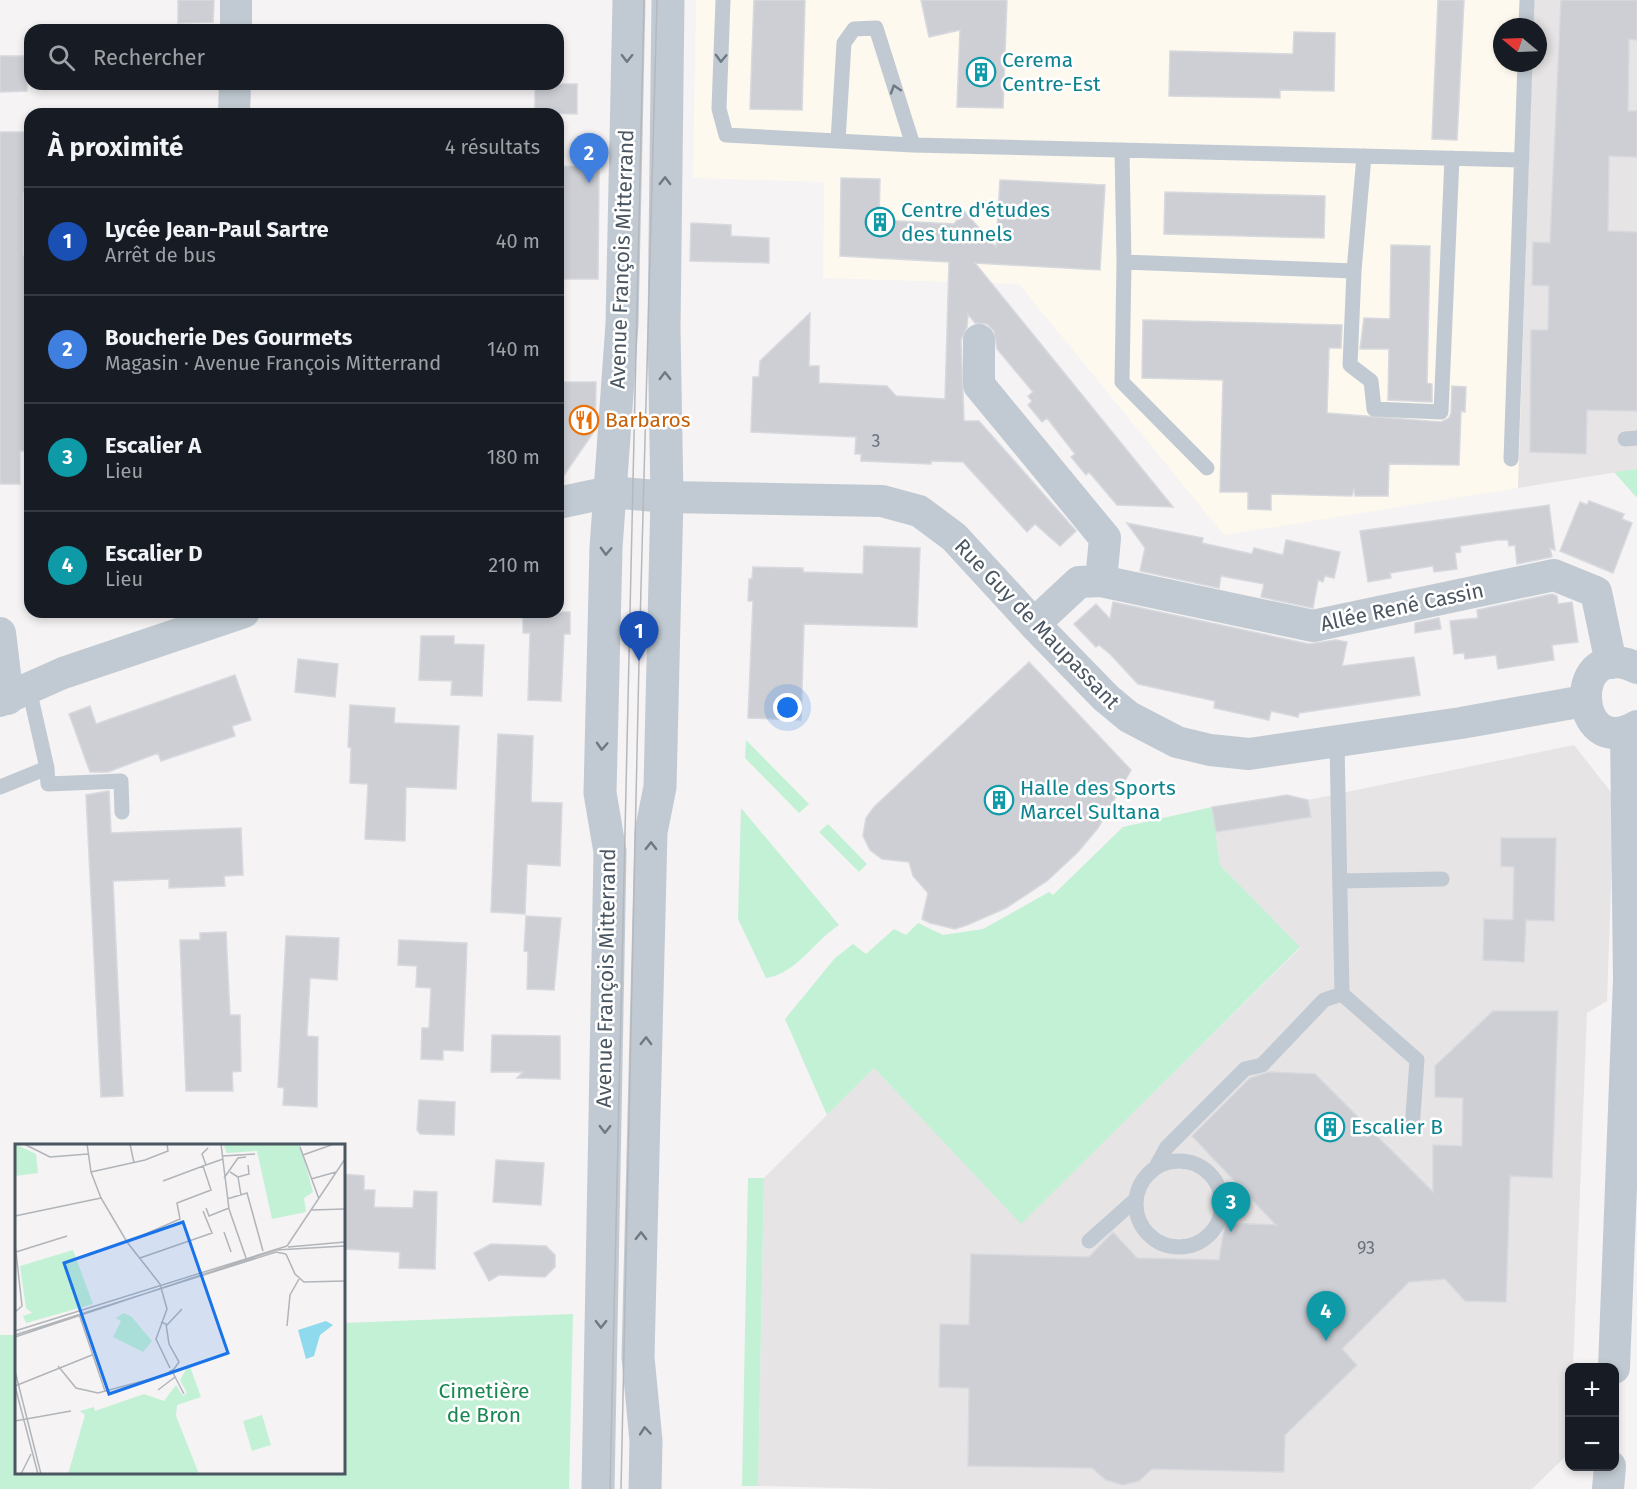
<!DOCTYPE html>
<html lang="fr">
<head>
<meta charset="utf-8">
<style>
	body { margin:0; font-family:"Fira Sans",sans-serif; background:#20242c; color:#f1f3f6 }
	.controls { position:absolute; right:18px; bottom:18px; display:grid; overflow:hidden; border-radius:12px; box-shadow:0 3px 9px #0003 }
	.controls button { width:54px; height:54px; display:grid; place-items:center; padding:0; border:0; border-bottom:2px solid #363941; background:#171b24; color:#f1f3f6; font:30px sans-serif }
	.compass { position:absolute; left:1493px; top:18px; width:54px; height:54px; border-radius:50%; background:#171b24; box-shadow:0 3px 9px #0003; rotate:289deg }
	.you { position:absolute; left:788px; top:708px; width:21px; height:21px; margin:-15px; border:4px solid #fff; border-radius:50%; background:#1a73e8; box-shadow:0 0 0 9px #1a73e833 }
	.badge { display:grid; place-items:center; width:39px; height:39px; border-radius:50%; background:#1a73e8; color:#fff; font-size:20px; font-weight:700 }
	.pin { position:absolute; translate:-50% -50px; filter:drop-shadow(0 2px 3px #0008) }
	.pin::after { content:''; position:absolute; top:32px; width:21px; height:18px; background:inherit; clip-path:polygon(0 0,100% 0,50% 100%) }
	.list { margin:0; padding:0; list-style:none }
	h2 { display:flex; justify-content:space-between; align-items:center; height:78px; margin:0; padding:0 24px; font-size:26px }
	h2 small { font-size:20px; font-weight:400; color:#9ea1a6 }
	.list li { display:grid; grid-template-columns:39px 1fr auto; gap:18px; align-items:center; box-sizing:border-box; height:108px; padding:0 24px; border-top:2px solid #363941 }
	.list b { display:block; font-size:22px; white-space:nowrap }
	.list p { margin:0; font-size:20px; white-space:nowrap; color:#9ea1a6 }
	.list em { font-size:20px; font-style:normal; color:#9ea1a6 }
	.icon { flex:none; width:33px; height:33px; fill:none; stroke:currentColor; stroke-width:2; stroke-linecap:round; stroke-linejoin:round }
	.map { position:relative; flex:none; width:1637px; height:1489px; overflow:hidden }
	.search { position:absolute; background:#171b24; box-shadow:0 3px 9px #0003; left:24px; top:24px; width:540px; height:66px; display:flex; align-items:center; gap:15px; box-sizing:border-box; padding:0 21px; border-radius:18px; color:#9ea1a6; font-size:22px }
	.panel { position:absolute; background:#171b24; box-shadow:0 3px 9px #0003; left:24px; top:108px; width:540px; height:510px; border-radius:18px }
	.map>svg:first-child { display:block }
	.commercial { fill:#fdf9ef; fill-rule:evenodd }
	.education { fill:#e6e4e5 }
	.green { fill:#c3f1d5 }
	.building { fill:#cdcfd5; stroke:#d7d9de; stroke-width:1.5 }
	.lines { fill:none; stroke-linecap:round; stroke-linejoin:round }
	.service { stroke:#c1cad2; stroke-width:15 }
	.minor { stroke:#c1cad2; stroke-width:32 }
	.tertiary { stroke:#c1cad2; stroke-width:33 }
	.tram { stroke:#b5b8bd; stroke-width:1.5 }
	.oneway { stroke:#6e7983 }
	.labels { text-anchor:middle; stroke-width:5; stroke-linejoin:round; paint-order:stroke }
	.number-label { font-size:18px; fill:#6b747e }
	.culture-label { font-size:21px; fill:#0d838f; stroke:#fff; text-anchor:start }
	.street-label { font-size:21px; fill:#4a5661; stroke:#fff }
	.food-label { font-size:21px; fill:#c56008; stroke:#fff; text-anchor:start }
	.park-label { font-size:21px; fill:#17864f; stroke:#fff }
	.inset-road { fill:none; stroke:#b1b4b9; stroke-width:1.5 }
	.view { fill:#1a73e8; fill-opacity:0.15; stroke:#1a73e8; stroke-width:3 }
	.inset-edge { fill:none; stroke:#4a5661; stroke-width:3 }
</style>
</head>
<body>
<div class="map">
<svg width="1637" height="1489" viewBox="0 0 1637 1489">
	<rect width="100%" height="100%" fill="#f5f3f3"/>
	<path class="commercial" d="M696,0H1637V469L1224,535L1019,284L823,278L824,182L693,178ZM1502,27H1538V63H1502Z"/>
	<path class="education" d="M1534,0H1637V469L1518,488L1532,63H1538V27H1533Z
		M1574,745L1614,796L1607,1001L1587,1013L1573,1367L1570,1368L1569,1453L1532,1489H887L758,1486L764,1178L874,1068L1021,1223L1300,948L1220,865L1212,807L1287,795L1308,800Z"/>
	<path class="green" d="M1637,469V498L1614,472Z
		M746,740L809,804L799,813L745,758Z
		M1212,807L1220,865L1300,947L1021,1224L874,1068L827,1115L785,1019L835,958L853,944L866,954L894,929L906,935L918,923L943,935L983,929L1049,892L1053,895L1123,827Z
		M741,808L839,925C814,941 796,974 766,978L738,919Z
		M828,824L867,864L859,872L819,832Z
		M748,1178H764L758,1486H742Z
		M573,1314L569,1489H0V1335H16V1472H344V1323Z"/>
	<path class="building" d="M178,0H214L213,22L178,23Z
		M754,0H805L802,110L750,109Z
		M921,0H1007L1003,108L957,107L960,30L929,37Z
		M1438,0H1464L1457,140L1432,139Z
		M1561,0H1637V40L1629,39L1628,111H1637V157L1609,156L1608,231L1637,232V411L1587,410L1586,454L1530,452L1531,330H1548L1549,286L1532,285L1533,242L1550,243Z
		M1294,32L1335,33L1334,91L1280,90V98L1169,96L1170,51L1293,54Z
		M0,56H27V91L0,92Z
		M535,84H577V114L535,113Z
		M0,132H30V193H23V255H30L29,417L27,416V451H20V484H0Z
		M558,166L599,167L598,279H558Z
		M841,178L880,179L879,220L954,224L964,211L996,247L1000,180L1105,185L1100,270L975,263L1173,507L1117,505L1089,472L1086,475L1071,457L1075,454L1047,418L1042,422L1028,405L1032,401L1028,396L1033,392L997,349L994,331L987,324L975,323L968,314L967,327L961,340L964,421H979L1076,531L1060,546L1035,524L1027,532L963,462L931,461V464L861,461V454H855L856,437L751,432L753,377H759L760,361L810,313L809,366H819V383L887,386L896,396L945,399L949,262L840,256Z
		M1165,192L1325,196L1324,238L1164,234Z
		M691,223L731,225V236L769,238V263L690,261Z
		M1391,245L1430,246L1427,383L1432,384V402L1388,400L1389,349H1360L1364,318L1390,319Z
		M1143,320L1342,325L1341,348H1329L1327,413L1441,422L1449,418L1451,413L1452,386L1466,387L1465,412L1461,411L1459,465L1389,464L1388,496H1355L1354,488L1352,496L1271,494V510L1248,509V492H1220L1223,380L1142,378Z
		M558,382H596L595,430L558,484Z
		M1589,501L1624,514L1622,519L1632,523L1613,573L1560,551L1580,502L1587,505Z
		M1549,505L1555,550L1550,548L1552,557L1517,564L1515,545L1509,546L1508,540H1498L1460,546L1461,552L1455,553L1457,569L1434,572L1433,566L1390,573L1391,578L1368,582L1360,531Z
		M1127,523L1203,538L1202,543L1252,554L1254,548L1283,555L1286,540L1340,552L1334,578L1325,576L1323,582L1318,580L1313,608L1261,597L1264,584L1221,576L1219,588L1140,571L1145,548Z
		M864,546L920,548L917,627L804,624L801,720L748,718L753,601H748L749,579H752L753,567L803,568V572L863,574Z
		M1552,594L1557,596L1558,604L1572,602L1578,642L1552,645L1554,660L1498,669L1496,655L1465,659L1464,653L1454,654L1450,621L1478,618L1477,610Z
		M1113,602L1309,644L1336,640L1347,642L1342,666L1414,657L1420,695L1299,713L1298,717L1271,711L1269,720L1214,708L1215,701L1138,684L1111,655L1099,645L1096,647L1074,624L1096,604L1110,619Z
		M523,612H570V634H564L561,701L528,700L530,633H523Z
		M1439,618L1441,629L1415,633V623Z
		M421,636H454V644L484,645L482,696L451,695L452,681L419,680Z
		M298,659L338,664L335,697L295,692Z
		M1029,662L1131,770L1098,828L1078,852L1047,881L1006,908L967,925L955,929L930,923L922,919L928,893L913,876L909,862L882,859L870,850L863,836L866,818L874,807Z
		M235,675L251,720L232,726L235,736L161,761L158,753L108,772H90L69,714L90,706L96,724Z
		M350,705L395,708L394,723L459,726L456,789L406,787L405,841L365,839L368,784L350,783L351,748L348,747Z
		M498,734L533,736L531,802L562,803L560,866L527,864L525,914L491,912Z
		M109,791L111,833L241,828L243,875L224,876L225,886L169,888V879L113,881L123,1096L101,1097L86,795Z
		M1287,795L1308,800L1311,817L1216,832L1212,807Z
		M1501,838H1556L1554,921L1526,920L1524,962L1483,960L1484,919L1513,920L1514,867L1501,866Z
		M526,916L561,918L554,990L527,989L528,952L524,951Z
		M226,932L230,1015H240L241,1071L232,1072L233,1091H186L180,940H200V933Z
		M286,936L339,938L337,980L310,978L307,1036L318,1037L317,1107L283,1105L284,1088L278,1087Z
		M399,940L467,943L463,1051L443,1050V1060L421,1059L422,1028H429L431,988L416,987L417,966L398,965Z
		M1493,1011H1558L1552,1178L1510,1176L1506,1302L1465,1301L1445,1279L1409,1282L1342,1349L1357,1365L1285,1435L1284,1472L1152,1469L1139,1481L1123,1485L1106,1480L1092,1468L968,1466L969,1388L939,1387L940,1324L969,1325L971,1254L1089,1257L1113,1232L1137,1258L1219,1260L1225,1223L1276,1225L1192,1136L1250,1078L1269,1072L1315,1074L1433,1192V1145L1462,1146L1463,1098L1435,1097V1066Z
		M492,1035L560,1036V1079L517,1078L523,1072H491Z
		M419,1100L455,1102L454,1135L420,1134L417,1130Z
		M496,1160L544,1163L541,1205L493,1202Z
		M344,1174L364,1176V1190H375L374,1207L413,1208L414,1191L437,1192L435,1269L399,1268L400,1252L344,1249Z
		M491,1244L546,1246L555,1255V1267L545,1277L499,1275L489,1281L474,1253Z"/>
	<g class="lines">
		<path class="service" d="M723,0L719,109L726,135L913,145L1521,160
			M1526,27L1527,0
			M838,141L844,43L854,29L876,28L913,145
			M1122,150L1124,262L1354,271L1364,156
			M1124,262L1122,382L1207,468
			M1354,271L1350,365L1371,381L1374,409L1441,412L1452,158
			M1625,439L1637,438
			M1511,459L1525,63
			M29,689L47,768L48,784L121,781L122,812
			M1337,742L1342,994L1417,1060L1412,1129
			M0,787L47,768
			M1340,881L1442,879
			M1136 1204a43 43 0 1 1 86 0a43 43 0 1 1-86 0Z
			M1157,1165L1167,1147L1245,1069L1262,1065L1324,1000L1342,994
			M1089,1241L1135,1200"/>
		<path class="minor" d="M236,30V0
			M234,114L235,84
			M979,340V385L1105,538L1101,581
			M558,503L610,492L667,497L882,501L919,511L954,537L1034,624L1106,698L1129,717L1177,742L1210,750L1249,754L1461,723L1584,701
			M1034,624L1079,582L1101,581L1313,626L1554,575L1596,592L1611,663
			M0,633L8,699
			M1637,668C1566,633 1572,764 1637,726
			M0,701L63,673L244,612
			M1614,1368L1629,979L1626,731
			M1608,1489L1610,1466"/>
		<path class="tertiary" d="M598,1489L610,852L600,793L606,548L622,324L629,0
			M645,1489L646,1441L638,1357L651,832L660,787L667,497L664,329L668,0"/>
		<path class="tram" d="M610,1489L644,0
			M621,1489L639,661L657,0"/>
	</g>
	<defs><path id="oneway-chevron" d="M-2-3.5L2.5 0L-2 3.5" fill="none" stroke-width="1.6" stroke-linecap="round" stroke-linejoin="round" transform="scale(1.5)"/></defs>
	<g class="oneway">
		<use href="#oneway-chevron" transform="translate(627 58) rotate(91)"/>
		<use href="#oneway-chevron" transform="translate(721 58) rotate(92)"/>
		<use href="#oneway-chevron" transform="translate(895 89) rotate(-108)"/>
		<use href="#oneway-chevron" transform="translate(665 181) rotate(-89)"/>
		<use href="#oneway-chevron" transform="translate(665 376) rotate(-91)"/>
		<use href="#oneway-chevron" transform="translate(606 551) rotate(92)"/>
		<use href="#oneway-chevron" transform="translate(602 746) rotate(93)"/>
		<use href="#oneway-chevron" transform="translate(651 846) rotate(-89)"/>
		<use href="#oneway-chevron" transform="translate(646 1041) rotate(-89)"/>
		<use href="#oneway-chevron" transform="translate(605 1129) rotate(91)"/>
		<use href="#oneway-chevron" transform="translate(641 1236) rotate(-89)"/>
		<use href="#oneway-chevron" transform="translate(601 1324) rotate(91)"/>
		<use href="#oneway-chevron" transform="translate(645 1431) rotate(-95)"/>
	</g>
	<defs>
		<g id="building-ring" transform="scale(1.5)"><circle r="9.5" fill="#fff" stroke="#0f9aa8" stroke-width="1.5"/><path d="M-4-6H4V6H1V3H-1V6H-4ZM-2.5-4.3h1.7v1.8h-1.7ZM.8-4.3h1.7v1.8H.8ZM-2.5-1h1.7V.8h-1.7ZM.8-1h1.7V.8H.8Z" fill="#0f9aa8"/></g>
		<g id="restaurant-ring" transform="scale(1.5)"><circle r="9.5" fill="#fff" stroke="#e8710a" stroke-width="1.5"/><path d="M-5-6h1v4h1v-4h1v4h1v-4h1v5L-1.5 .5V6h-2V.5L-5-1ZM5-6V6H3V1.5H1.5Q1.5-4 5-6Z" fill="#e8710a"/></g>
	</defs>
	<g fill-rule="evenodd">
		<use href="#building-ring" x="981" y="72"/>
		<use href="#building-ring" x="880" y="222"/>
		<use href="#restaurant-ring" x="584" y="420"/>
		<use href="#building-ring" x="999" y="800"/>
		<use href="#building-ring" x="1330" y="1127"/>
	</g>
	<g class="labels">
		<g class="number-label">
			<text x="876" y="447">3</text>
			<text x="1366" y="1254">93</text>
		</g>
		<g class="culture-label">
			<text x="1002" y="67">Cerema<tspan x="1002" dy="24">Centre-Est</tspan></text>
			<text x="901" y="217">Centre d'études<tspan x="901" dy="24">des tunnels</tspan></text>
			<text x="1020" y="795">Halle des Sports<tspan x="1020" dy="24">Marcel Sultana</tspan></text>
			<text x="1351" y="1134">Escalier B</text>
		</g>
		<g class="street-label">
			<text transform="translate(622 259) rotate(-88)" y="7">Avenue François Mitterrand</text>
			<text transform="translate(1402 607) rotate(-12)" y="7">Allée René Cassin</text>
			<text transform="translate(1037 624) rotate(46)" y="7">Rue Guy de Maupassant</text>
			<text transform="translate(606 978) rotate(-89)" y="7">Avenue François Mitterrand</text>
		</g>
		<g class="food-label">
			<text x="605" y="427">Barbaros</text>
		</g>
		<g class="park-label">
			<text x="484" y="1398">Cimetière<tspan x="484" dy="24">de Bron</tspan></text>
		</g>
	</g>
	<g transform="translate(15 1144)">
		<rect width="330" height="330" fill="#f5f3f3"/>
		<path d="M0,0L21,10L23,29L0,32ZM208,0H285L298,48L289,54L291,68L257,75L242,7L212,9ZM58,106L78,160L11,179L8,172L17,169L11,164L5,122ZM108,169L116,172L137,197L128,208L98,193L106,177L101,174ZM174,220L186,253L162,261L161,272L184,330H53L70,271L65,267L79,263L80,267L129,250L149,257L161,241L168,252L172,249L165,236ZM247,271L256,301L237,307L228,277Z" fill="#c3f1d5"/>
		<path d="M311,177L318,181L305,191L299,212L291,215L283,186Z" fill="#90daee"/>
		<path class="inset-road" d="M9,0L35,13L73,10M72,0L76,28L86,54L112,98L145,140L152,165L141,195L155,224M115,0L119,19M206,0L214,65L231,114M285,3L304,55M288,11L319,0M208,12L240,10M191,21L187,10L193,4M76,28L130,16L153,7L152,0M215,28L223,33L226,51M223,33L234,30L233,21M209,34L223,14L231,13M296,35L321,28M148,37L188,22M212,55L232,49L248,107M191,64L194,72L214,64M296,66L330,65M0,72L86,54M209,88L216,108M112,98L165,75L162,59L196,46L188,22L208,15M0,99L7,162L0,168M272,102L330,15M273,103L330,98M1,108L52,92M271,110L280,130L289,138L330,137M125,114L197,89L188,67M64,170L90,247M146,178L151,180L154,200L164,218L159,225M151,182L167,165M272,182L275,151L284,135M0,187L272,102M0,191L261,108L271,110M0,193L261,106L330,102M43,222L61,244L83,249L158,229L159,225L154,228M0,227L26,330M158,229L169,250M0,242L23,330M0,242L77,211M143,246L160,233M0,277L56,267M6,330L16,310"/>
		<path class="view" d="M168,78L213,209L94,250L49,119Z"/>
		<rect width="330" height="330" class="inset-edge"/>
	</g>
</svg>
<div class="controls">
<button>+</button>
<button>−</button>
</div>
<svg class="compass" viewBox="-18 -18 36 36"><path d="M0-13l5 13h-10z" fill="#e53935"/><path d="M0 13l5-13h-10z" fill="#9ea1a6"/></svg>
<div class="you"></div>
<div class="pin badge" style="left:639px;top:661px;background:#1a4fb4">1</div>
<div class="pin badge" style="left:589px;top:183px;background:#3f7fe0">2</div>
<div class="pin badge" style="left:1231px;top:1232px;background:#0f9aa8">3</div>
<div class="pin badge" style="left:1326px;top:1341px;background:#0f9aa8">4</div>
<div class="search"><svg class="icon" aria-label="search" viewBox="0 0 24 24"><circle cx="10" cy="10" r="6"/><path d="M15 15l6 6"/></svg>Rechercher</div>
<section class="panel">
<h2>À proximité<small>4 résultats</small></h2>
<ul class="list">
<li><span class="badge" style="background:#1a4fb4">1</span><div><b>Lycée Jean-Paul Sartre</b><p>Arrêt de bus</p></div><em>40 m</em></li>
<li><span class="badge" style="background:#3f7fe0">2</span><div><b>Boucherie Des Gourmets</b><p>Magasin · Avenue François Mitterrand</p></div><em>140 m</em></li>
<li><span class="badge" style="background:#0f9aa8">3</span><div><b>Escalier A</b><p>Lieu</p></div><em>180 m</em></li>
<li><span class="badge" style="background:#0f9aa8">4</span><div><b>Escalier D</b><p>Lieu</p></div><em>210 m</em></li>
</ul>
</section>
</div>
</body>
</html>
